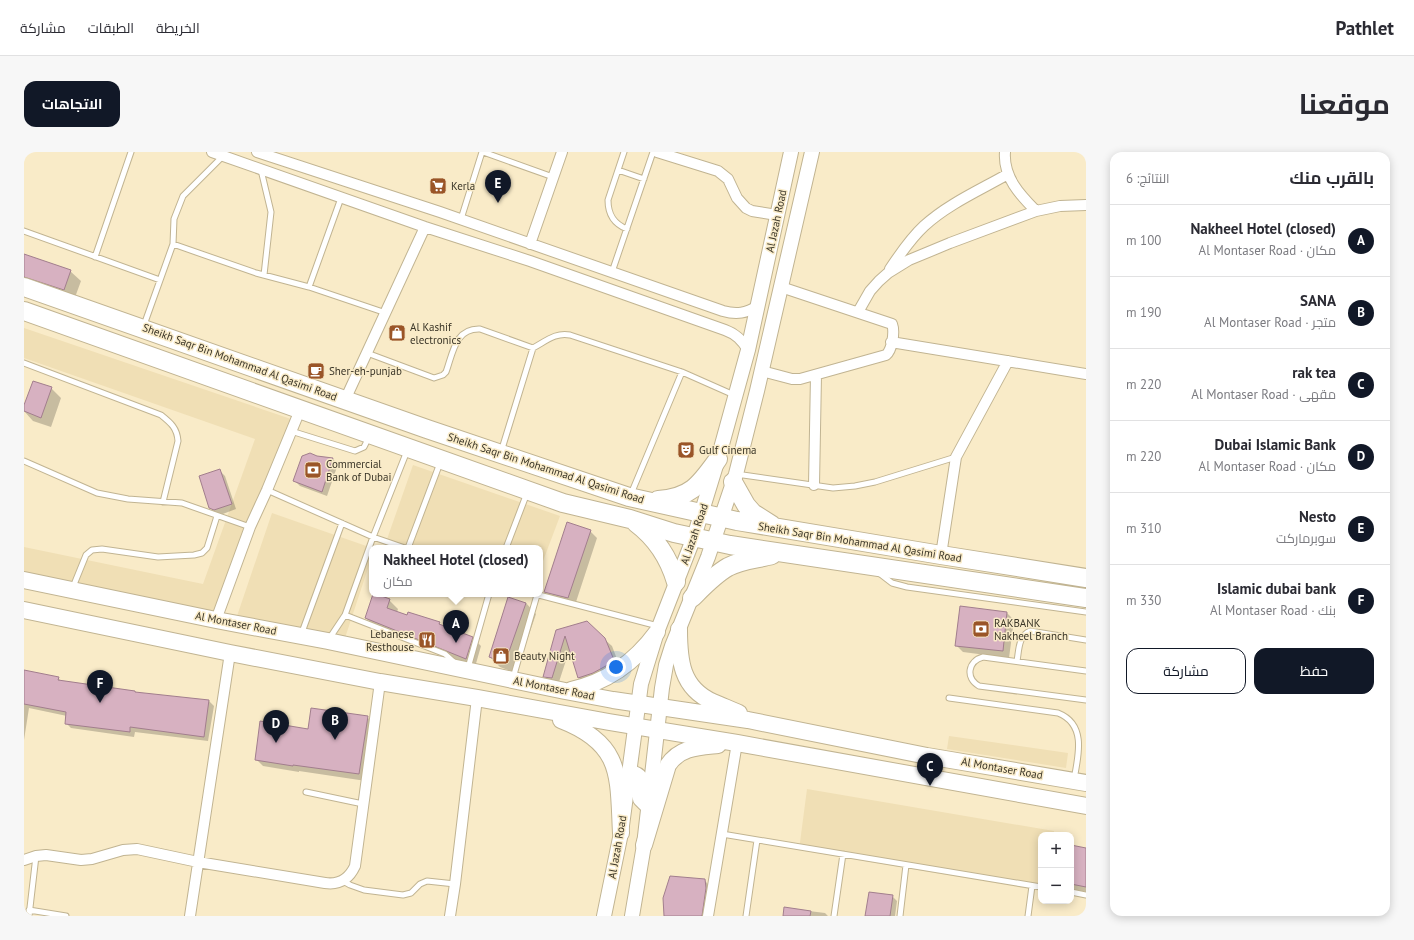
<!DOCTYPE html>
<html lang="ar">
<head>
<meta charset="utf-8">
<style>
	body { margin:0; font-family:"PT Sans",Cairo,sans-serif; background:#f7f7f7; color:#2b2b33; direction:rtl }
	.controls { position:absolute; right:12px; bottom:12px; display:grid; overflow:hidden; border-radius:8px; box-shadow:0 2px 10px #0003 }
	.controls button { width:36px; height:36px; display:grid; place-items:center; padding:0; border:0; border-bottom:1px solid #e1e1e2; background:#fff; color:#2b2b33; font:20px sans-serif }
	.you { position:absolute; left:592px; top:515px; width:14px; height:14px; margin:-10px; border:3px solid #fff; border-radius:50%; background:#1a73e8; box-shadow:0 0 0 6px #1a73e833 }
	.badge { display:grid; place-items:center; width:26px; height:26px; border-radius:50%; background:#111827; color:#fff; font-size:13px; font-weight:700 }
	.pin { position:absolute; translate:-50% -33px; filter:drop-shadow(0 1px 2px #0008) }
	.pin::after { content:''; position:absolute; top:21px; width:14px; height:12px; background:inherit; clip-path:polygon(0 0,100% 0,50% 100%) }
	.popup { position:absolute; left:345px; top:393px; width:174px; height:52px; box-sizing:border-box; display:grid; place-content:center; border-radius:8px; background:#fff; filter:drop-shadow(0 1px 3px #0005); font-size:13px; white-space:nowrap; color:#7c7c81 }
	.popup b { font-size:15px; color:#2b2b33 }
	.popup::after { content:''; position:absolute; left:50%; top:100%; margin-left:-8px; border:8px solid transparent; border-top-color:#fff }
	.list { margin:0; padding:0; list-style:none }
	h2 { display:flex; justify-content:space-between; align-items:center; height:52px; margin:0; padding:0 16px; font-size:17px }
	h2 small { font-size:13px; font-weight:400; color:#7c7c81 }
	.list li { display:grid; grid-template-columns:26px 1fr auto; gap:12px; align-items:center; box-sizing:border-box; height:72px; padding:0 16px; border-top:1px solid #e1e1e2 }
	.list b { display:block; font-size:15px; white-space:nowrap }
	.list p { margin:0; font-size:13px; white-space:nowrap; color:#7c7c81 }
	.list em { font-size:13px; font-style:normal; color:#7c7c81 }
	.actions { display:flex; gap:8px; padding:12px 16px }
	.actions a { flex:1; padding:9px 0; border:1px solid #111827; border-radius:12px; text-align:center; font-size:14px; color:#111827 }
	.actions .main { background:#111827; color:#fff }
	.map { position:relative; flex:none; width:1062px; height:764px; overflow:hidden; direction:ltr; border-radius:12px }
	header { display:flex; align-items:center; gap:24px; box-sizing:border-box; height:56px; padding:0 20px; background:#fff; border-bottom:1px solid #e1e1e2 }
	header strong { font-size:19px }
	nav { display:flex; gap:22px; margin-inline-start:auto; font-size:14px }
	.intro { display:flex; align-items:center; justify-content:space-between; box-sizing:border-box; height:96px; padding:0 24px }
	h1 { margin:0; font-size:28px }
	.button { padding:10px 18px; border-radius:12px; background:#111827; color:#fff; font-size:14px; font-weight:700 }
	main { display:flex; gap:24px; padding:0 24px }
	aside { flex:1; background:#fff; border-radius:12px; box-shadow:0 2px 10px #0003 }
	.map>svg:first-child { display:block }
	.built { fill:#f0dfb5 }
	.shadow { fill:#0003 }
	.building { fill:#d7b1c1; stroke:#a27e8d }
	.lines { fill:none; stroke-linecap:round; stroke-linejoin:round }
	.lane-casing { stroke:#c1b492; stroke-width:7 }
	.street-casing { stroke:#c1b492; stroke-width:12 }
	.secondary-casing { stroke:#c1b492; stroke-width:16 }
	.primary-casing { stroke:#c1b492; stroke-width:18 }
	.highway-casing { stroke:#c1b492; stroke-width:20 }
	.lane { stroke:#fff; stroke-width:5 }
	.street { stroke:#fff; stroke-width:10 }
	.secondary { stroke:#fff; stroke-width:14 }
	.primary { stroke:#fff; stroke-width:16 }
	.highway { stroke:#fff; stroke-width:18 }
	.labels { text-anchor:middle; stroke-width:3; stroke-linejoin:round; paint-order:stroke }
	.poi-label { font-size:11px; fill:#3a3527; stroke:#f9ebc8; text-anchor:start }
	.street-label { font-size:11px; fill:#3a3527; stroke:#f9ebc8 }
</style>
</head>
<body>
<header>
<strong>Pathlet</strong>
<nav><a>الخريطة</a><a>الطبقات</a><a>مشاركة</a></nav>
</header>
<div class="intro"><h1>موقعنا</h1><a class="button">الاتجاهات</a></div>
<main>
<aside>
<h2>بالقرب منك<small>النتائج: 6</small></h2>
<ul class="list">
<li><span class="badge">A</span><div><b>Nakheel Hotel (closed)</b><p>مكان · Al Montaser Road</p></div><em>100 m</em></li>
<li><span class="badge">B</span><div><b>SANA</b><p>متجر · Al Montaser Road</p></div><em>190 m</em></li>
<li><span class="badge">C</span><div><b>rak tea</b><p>مقهى · Al Montaser Road</p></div><em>220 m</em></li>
<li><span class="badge">D</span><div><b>Dubai Islamic Bank</b><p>مكان · Al Montaser Road</p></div><em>220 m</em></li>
<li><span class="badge">E</span><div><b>Nesto</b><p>سوبرماركت</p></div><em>310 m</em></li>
<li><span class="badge">F</span><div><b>Islamic dubai bank</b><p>بنك · Al Montaser Road</p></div><em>330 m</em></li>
</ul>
<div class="actions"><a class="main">حفظ</a><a>مشاركة</a></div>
</aside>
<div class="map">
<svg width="1062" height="764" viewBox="0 0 1062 764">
	<rect width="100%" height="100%" fill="#f9ebc8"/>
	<path class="built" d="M0,176L267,267L194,470L0,433V395L179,432L231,287L0,206Z
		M389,313L536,364L516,417V396H380L362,390Z
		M248,361L348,396V404L321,486L213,464Z
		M925,584L1044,601L1042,616L923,597Z
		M783,637L1030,679V683H1017V739L775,698Z"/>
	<path class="shadow" d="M0,103L46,119L57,129L50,148L0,138Z
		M27,236L37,246L27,275L9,269L0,259V256Z
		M309,307L314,312L303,344L276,334L271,329Z
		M196,319L201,324L212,357L196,363L192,361L186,356Z
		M566,379L573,386L551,453L528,447L521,440Z
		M485,446L502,451L512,462L492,521L476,515L466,505Z
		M365,448L374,457L373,460L415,471L418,474L448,485L457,494L451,515L351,475L342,466Z
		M983,461L990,468L985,506L939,500L932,493Z
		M533,479L580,487L588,494L596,515L562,533L555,526L546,496L534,533L527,531L520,524Z
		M0,519L34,526L37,529L111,539L112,541L185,549L190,554L184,589L111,580L110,585L47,576L42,571L43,564L5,556L0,588Z
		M343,565L350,572L342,629L275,619V620L239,614L232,607L285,578Z
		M1047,694L1062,697V740L1047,738Z
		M680,728L687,735L685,764H641Z
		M868,744L873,749L871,764H842Z
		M761,756L801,761L804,764H760Z"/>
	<path class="building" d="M0,102L47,118L40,138L0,125Z
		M9,229L28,235L17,266L0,259V253Z
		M286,301L293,304L309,306L298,340L269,329L278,304Z
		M196,317L208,352L190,358L185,356L175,324Z
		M543,370L567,378L544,446L520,440Z
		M349,442H352L366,447L363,456L383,463L384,460L416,470L415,472L449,485L442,507L341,466Z
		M484,445L502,451L481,511L465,505Z
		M936,454L983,460L979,499L931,494Z
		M563,469L581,486L590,508L589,510L569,521L554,526L541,484L528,526L519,525L532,478Z
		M0,518L35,525L34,528L111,539V540L185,548L180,585L106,575V580L41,572L42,560L0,552Z
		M287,556L344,564L335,622L269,613V614L231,608L236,569L284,577Z
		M1047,693L1062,696V735L1047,732Z
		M646,724L681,727L682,736L678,764H640L639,746Z
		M845,740L869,743L866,764H841Z
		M760,755L787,759L786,764H759Z"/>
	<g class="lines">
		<g class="lane-casing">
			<path id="lane" d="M459,0L529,25
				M600,0L584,48C584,63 590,72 603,77
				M237,18L247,60L240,123
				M594,18L620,27
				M437,67L458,0
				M0,79L136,128
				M149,92L232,121L285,135L362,161
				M71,105L107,0
				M588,120L629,0
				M285,135L317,46
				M120,173L149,92L150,67L159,44L199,4
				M343,201L410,226L419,223L422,220C429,201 431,176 456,177L509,196
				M0,211L137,263C147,271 153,276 154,289L139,350
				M267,279L331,299L340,295L345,285
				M477,300L509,196C522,189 532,180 546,183L658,220L710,243
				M0,309L73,341L104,347L158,351L226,375
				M712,322L809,336L831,334L851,330L932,305
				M243,338L349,385L381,396
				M607,342L658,220
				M384,396L416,311
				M482,396L503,341
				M855,421L868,431L883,435L1062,460
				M49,435L62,403L68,398L78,397L134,405L170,403L178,401L183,396L193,364
				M511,442L634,474
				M321,463L421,502L431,511
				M277,483L318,371
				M305,487L321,463L349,385L383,299
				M993,509C995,499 994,484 1006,479L1062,488
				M444,516L465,442
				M1062,519L959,505C944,509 941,526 955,534L1062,548
				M489,526L513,443
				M925,546L1034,561C1062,572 1055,602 1050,627
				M282,640L339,652
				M698,682L1017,735
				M319,729L326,733L340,738L379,743L387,741L396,732L403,729L431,732
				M1047,740L1062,743
				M5,758L42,764
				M5,764L12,704
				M722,764L733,688
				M810,764L819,702
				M876,764L882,713
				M1004,764L1008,734"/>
		</g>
		<g class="street-casing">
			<path id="street" d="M188,0L401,75L506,109L701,178C712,182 718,188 724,198
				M233,0L416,60L699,159C713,163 722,161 734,154
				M633,0L694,19L704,27L713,46L722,56L728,59L753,63
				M981,0C979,25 996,43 1012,59
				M506,92L538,0
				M866,117C876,102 887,86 900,74C924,52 956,38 984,22
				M834,160L846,139L855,129L864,121L885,108L926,91L1012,59L1036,54L1062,53
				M867,190L1062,222
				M738,219L768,227H776L862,203C868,198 871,180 868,172L757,135
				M321,248L401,75
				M790,333L792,223
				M917,403L932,305L984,209
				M192,468L226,375L243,338L276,258
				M0,708L12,704L22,703L57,708L68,707L99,698L113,697L174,710L301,731C315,733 325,727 331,714L356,530
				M166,764L206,501
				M426,764L431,732L453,546
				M684,764L713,591"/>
		</g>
		<g class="secondary-casing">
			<path id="secondary" d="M605,620C624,623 615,633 616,647L621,652L625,654
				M580,764L597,681L617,532L633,480L670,385L694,307L724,198L767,0
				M608,764L620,693L638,536L642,513L648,494L684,405L712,322L733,239L788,0"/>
		</g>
		<g class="primary-casing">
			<path id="primary" d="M0,428L192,468L304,489L541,539L589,548L724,568L903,604L1062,631
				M0,458L206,501L356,530L453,546L585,570L713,591L1062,654
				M655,477C655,508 657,536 689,550C698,554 706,557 715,561
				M547,538C584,530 611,510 633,480
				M537,568C599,592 594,624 597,681
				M620,693L644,613C656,595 675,595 694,593"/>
		</g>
		<g class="highway-casing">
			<path id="highway" d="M0,135L403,277L605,345L713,369L917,403L1062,426
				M0,159L539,351L606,367L650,381L706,393L1062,446
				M709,330L722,353L729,361L748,373
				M634,348C667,346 676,332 694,307
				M612,371C632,386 645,406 652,430
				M668,446C679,435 690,423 704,415C717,408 734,407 748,403"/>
		</g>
		<use href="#lane" class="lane"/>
		<use href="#street" class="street"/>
		<use href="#secondary" class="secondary"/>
		<use href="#primary" class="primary"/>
		<use href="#highway" class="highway"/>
	</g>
	<defs>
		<g id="supermarket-square" transform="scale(0.9)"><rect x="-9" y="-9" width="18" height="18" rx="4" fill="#9a5528" stroke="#f9ebc8"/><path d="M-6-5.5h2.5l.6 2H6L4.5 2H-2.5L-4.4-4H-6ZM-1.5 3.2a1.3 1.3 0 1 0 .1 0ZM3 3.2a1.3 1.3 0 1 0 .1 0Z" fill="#fff"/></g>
		<g id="shop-square" transform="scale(0.9)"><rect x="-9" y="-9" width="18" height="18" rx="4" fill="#9a5528" stroke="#f9ebc8"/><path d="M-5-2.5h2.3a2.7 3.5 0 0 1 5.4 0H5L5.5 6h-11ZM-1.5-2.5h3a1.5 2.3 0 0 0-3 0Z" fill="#fff"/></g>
		<g id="cafe-square" transform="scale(0.9)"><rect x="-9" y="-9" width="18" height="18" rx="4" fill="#9a5528" stroke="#f9ebc8"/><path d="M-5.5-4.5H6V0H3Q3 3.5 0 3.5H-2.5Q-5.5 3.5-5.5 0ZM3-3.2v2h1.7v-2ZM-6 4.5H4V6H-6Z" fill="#fff"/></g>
		<g id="theatre-square" transform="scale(0.9)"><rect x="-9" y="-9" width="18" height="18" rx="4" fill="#9a5528" stroke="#f9ebc8"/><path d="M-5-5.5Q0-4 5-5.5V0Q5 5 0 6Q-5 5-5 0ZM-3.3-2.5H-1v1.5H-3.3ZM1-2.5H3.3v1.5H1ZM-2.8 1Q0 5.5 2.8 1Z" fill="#fff"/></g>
		<g id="bank-square" transform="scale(0.9)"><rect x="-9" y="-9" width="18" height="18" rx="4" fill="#9a5528" stroke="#f9ebc8"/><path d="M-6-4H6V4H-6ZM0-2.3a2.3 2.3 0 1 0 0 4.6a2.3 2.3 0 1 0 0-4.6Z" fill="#fff"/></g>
		<g id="restaurant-square" transform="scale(0.9)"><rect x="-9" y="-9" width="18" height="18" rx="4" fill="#9a5528" stroke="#f9ebc8"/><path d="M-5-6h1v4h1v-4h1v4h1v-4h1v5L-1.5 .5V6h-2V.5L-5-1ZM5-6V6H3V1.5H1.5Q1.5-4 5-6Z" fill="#fff"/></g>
	</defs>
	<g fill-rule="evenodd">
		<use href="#supermarket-square" x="414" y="34"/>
		<use href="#shop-square" x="373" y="181"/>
		<use href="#cafe-square" x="292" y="219"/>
		<use href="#theatre-square" x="662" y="298"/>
		<use href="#bank-square" x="289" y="318"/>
		<use href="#bank-square" x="957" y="477"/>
		<use href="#restaurant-square" x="403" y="488"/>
		<use href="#shop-square" x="477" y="504"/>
	</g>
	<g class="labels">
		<g class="poi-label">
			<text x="427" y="38">Kerla</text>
			<text x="386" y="179">Al Kashif<tspan x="386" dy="13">electronics</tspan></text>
			<text x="305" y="223">Sher-eh-punjab</text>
			<text x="675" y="302">Gulf Cinema</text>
			<text x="302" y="316">Commercial<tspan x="302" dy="13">Bank of Dubai</tspan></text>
			<text x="970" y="475">RAKBANK<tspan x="970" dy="13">Nakheel Branch</tspan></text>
			<text x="390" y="486" text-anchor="end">Lebanese<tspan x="390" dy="13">Resthouse</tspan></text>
			<text x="490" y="508">Beauty Night</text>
		</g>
		<g class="street-label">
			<text transform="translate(752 69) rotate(-78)" y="4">Al Jazah Road</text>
			<text transform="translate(216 210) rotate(20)" y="4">Sheikh Saqr Bin Mohammad Al Qasimi Road</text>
			<text transform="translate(522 316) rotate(18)" y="4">Sheikh Saqr Bin Mohammad Al Qasimi Road</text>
			<text transform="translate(670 382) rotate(-71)" y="4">Al Jazah Road</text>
			<text transform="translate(836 390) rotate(9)" y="4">Sheikh Saqr Bin Mohammad Al Qasimi Road</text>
			<text transform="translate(212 471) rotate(11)" y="4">Al Montaser Road</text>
			<text transform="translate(530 536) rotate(11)" y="4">Al Montaser Road</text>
			<text transform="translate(978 616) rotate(10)" y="4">Al Montaser Road</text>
			<text transform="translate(593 695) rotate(-80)" y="4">Al Jazah Road</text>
		</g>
	</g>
</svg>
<div class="controls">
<button>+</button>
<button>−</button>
</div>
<div class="you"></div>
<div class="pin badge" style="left:432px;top:491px">A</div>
<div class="popup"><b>Nakheel Hotel (closed)</b>مكان</div>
<div class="pin badge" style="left:311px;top:588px">B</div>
<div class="pin badge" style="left:906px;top:634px">C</div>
<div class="pin badge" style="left:252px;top:591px">D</div>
<div class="pin badge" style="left:474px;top:51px">E</div>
<div class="pin badge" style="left:76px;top:551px">F</div>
</div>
</main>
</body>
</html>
